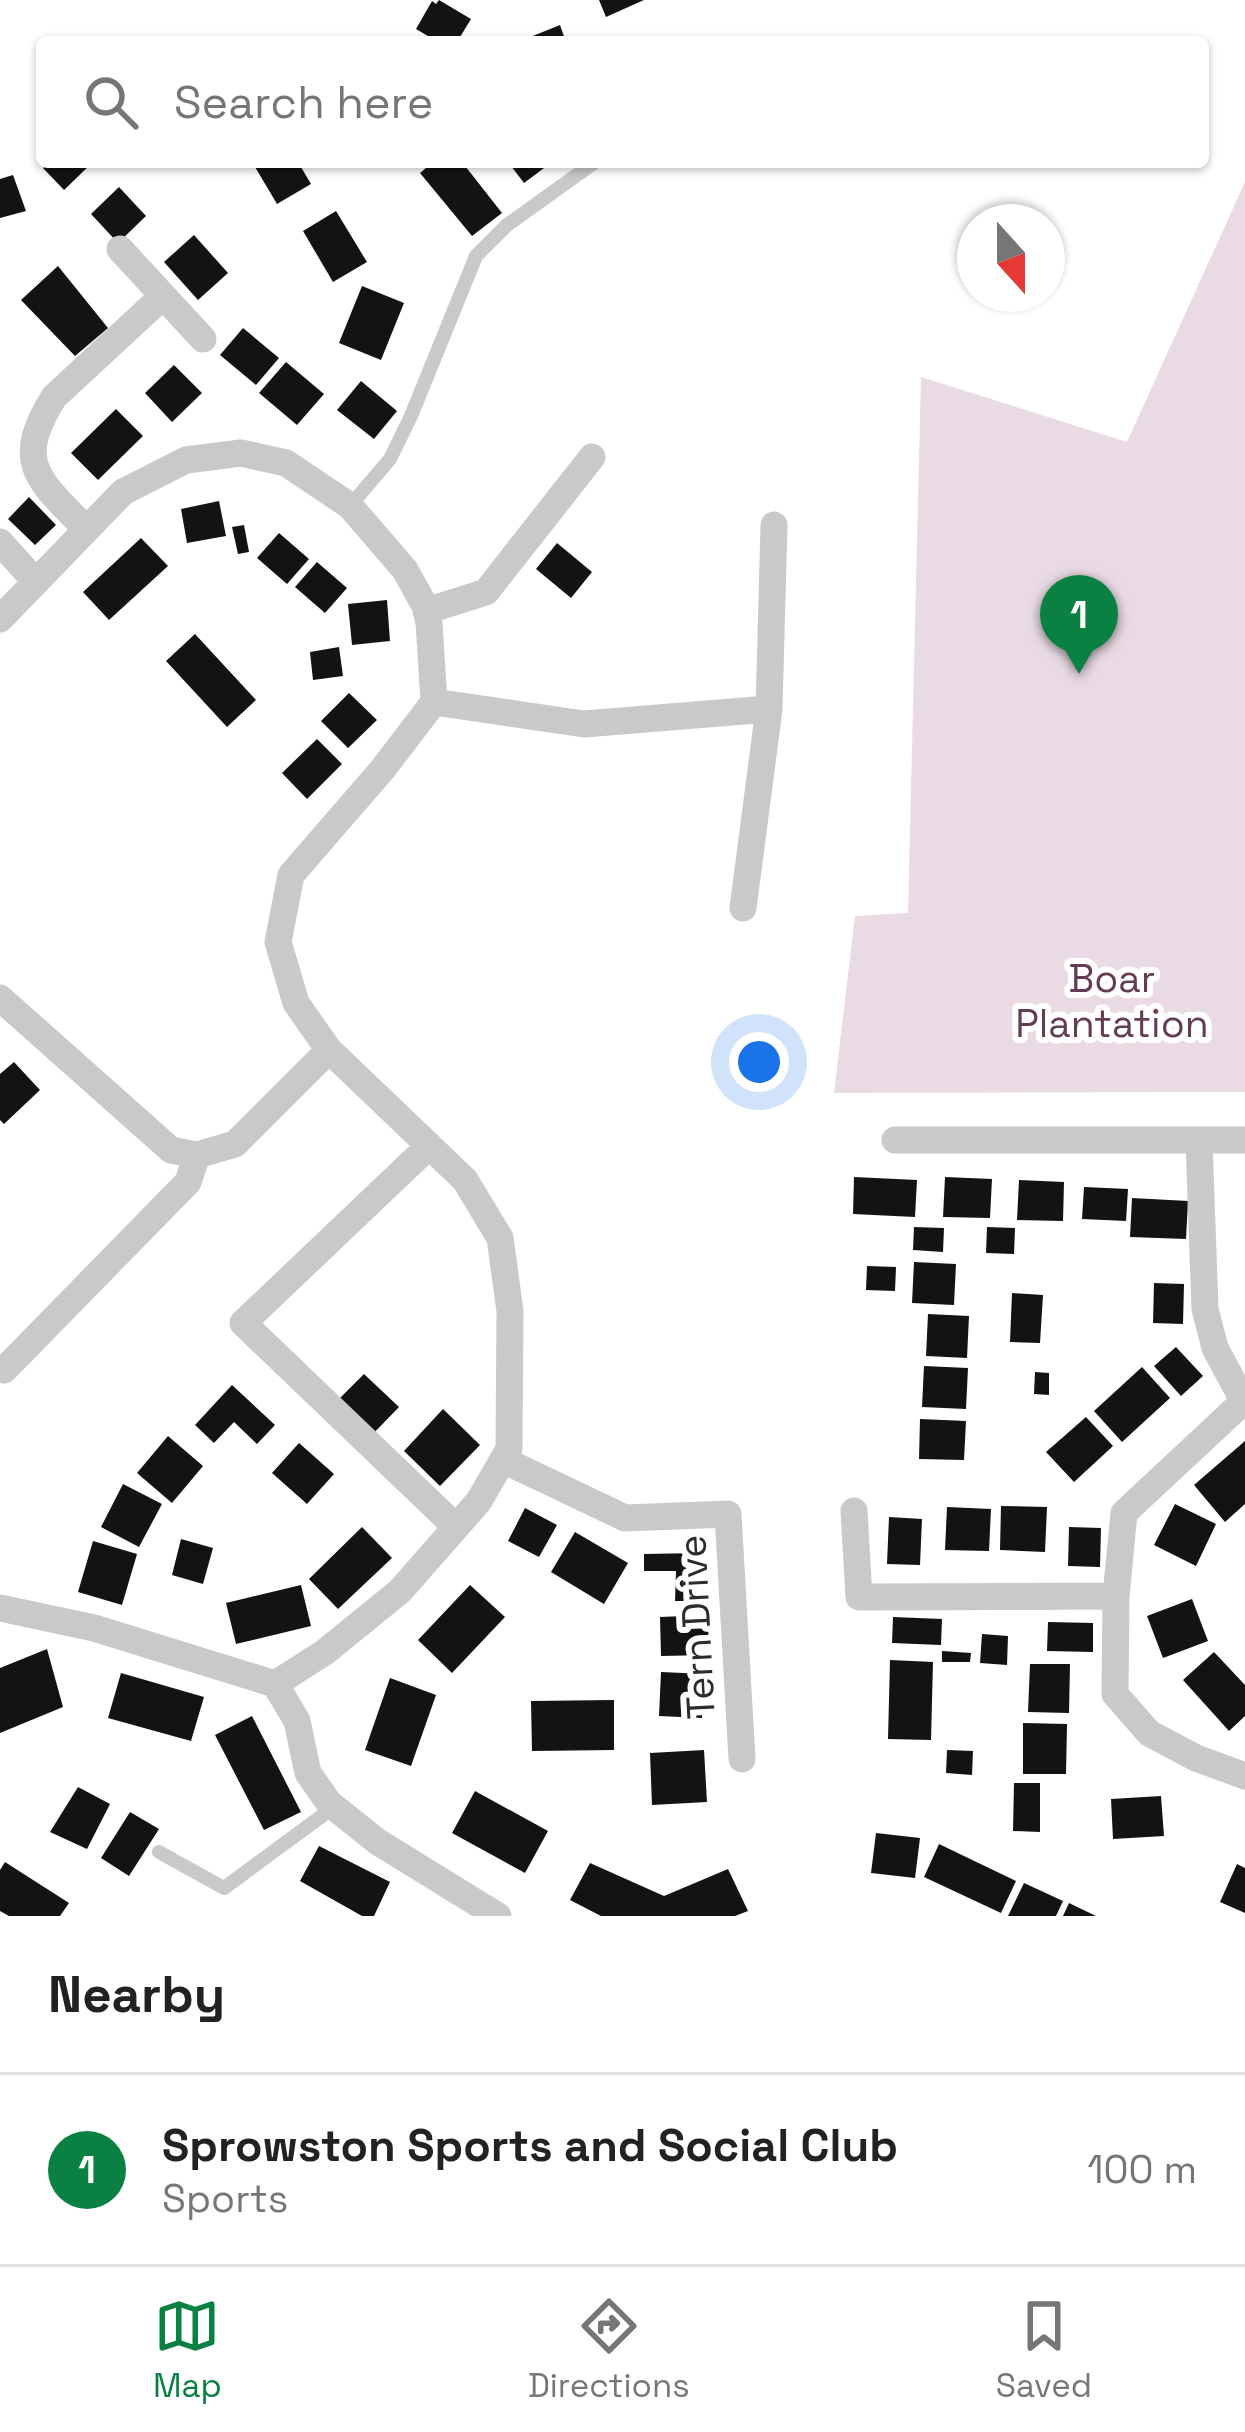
<!DOCTYPE html>
<html lang="en">
<head>
<meta charset="utf-8">
<style>
	body { margin:0; font-family:"Space Grotesk",sans-serif; background:#f2f2f2; color:#222 }
	.compass { position:absolute; left:957px; top:204px; width:108px; height:108px; border-radius:50%; background:#fff; box-shadow:0 3px 9px #0004; rotate:159deg }
	.you { position:absolute; left:759px; top:1062px; width:42px; height:42px; margin:-30px; border:9px solid #fff; border-radius:50%; background:#1a73e8; box-shadow:0 0 0 18px #1a73e833 }
	.badge { display:grid; place-items:center; width:78px; height:78px; border-radius:50%; background:#0b8043; color:#fff; font-size:39px; font-weight:700 }
	.pin { position:absolute; translate:-50% -99px; filter:drop-shadow(0 3px 6px #0008) }
	.pin::after { content:''; position:absolute; top:63px; width:42px; height:36px; background:inherit; clip-path:polygon(0 0,100% 0,50% 100%) }
	.list { margin:0; padding:0; list-style:none }
	h2 { display:flex; justify-content:space-between; align-items:center; height:156px; margin:0; padding:0 48px; font-size:51px }
	h2 small { font-size:39px; font-weight:400; color:#767676 }
	.list li { display:grid; grid-template-columns:78px 1fr auto; gap:36px; align-items:center; box-sizing:border-box; height:192px; padding:0 48px; border-top:3px solid #e0e0e0 }
	.list b { display:block; font-size:45px; white-space:nowrap }
	.list p { margin:0; font-size:39px; white-space:nowrap; color:#767676 }
	.list em { font-size:39px; font-style:normal; color:#767676 }
	.icon { flex:none; width:66px; height:66px; fill:none; stroke:currentColor; stroke-width:2; stroke-linecap:round; stroke-linejoin:round }
	.map { position:relative; flex:none; width:1245px; height:1916px; overflow:hidden }
	.search { position:absolute; background:#fff; box-shadow:0 3px 9px #0004; left:36px; right:36px; top:36px; height:132px; display:flex; align-items:center; gap:30px; box-sizing:border-box; padding:0 42px; border-radius:12px; color:#767676; font-size:45px }
	.sheet { height:348px; background:#fff }
	nav { display:flex; justify-content:space-around; align-items:center; box-sizing:border-box; height:168px; border-top:3px solid #e0e0e0; background:#fff; font-size:33px; color:#767676 }
	nav a { display:grid; justify-items:center; gap:6px }
	nav .on { color:#0b8043 }
	.map>svg:first-child { display:block }
	.green { fill:#e9dae4 }
	.building { fill:#131313 }
	.lines { fill:none; stroke-linecap:round; stroke-linejoin:round }
	.lane { stroke:#c9c9c9; stroke-width:14 }
	.street { stroke:#c9c9c9; stroke-width:27 }
	.labels { text-anchor:middle; stroke-width:12; stroke-linejoin:round; paint-order:stroke }
	.park-label { font-size:39px; fill:#643d54; stroke:#fff }
	.street-label { font-size:39px; fill:#2c2c2c; stroke:#fff }
</style>
</head>
<body>
<div class="map">
<svg width="1245" height="1916" viewBox="0 0 1245 1916">
	<rect width="100%" height="100%" fill="#fff"/>
	<path class="green" d="M1245,182V1092L834,1093L855,916L908,913L921,377L1127,442Z"/>
	<path class="building" d="M439,0L471,19L457,42H438L416,29L432,1L436,4Z
		M599,0H644L606,17Z
		M560,25L566,42H518Z
		M49,162H93L64,190L43,168Z
		M252,162H298L311,184L277,204Z
		M433,162H462L502,213L472,236L420,173Z
		M508,162H552L524,183Z
		M13,175L26,211L0,218V179Z
		M119,187L146,216L118,243L91,214Z
		M336,211L367,262L333,282L303,231Z
		M194,235L228,273L198,300L164,262Z
		M58,266L108,328L75,356L21,300Z
		M362,286L404,303L381,360L339,343Z
		M243,328L279,358L256,385L220,355Z
		M286,362L324,394L297,425L259,393Z
		M174,365L202,393L172,422L145,393Z
		M361,381L397,411L374,439L337,410Z
		M116,409L143,436L98,480L71,453Z
		M29,497L56,525L35,545L8,519Z
		M219,501L226,536L187,543L181,509Z
		M244,525L249,552L238,554L232,527Z
		M279,533L309,559L287,584L257,558Z
		M141,538L168,566L109,620L83,592Z
		M557,543L592,572L571,598L536,569Z
		M317,562L347,588L325,613L295,587Z
		M387,600L390,641L352,645L348,604Z
		M195,634L256,700L227,727L166,661Z
		M339,647L343,676L313,680L310,652Z
		M349,693L377,720L348,748L321,721Z
		M317,739L342,764L307,799L282,773Z
		M14,1062L40,1090L4,1124L0,1120V1074Z
		M854,1177L917,1180L915,1217L853,1214Z
		M945,1177L992,1179L990,1218L943,1217Z
		M1019,1180L1064,1182L1063,1221L1017,1220Z
		M1084,1187L1128,1189L1126,1221L1082,1219Z
		M1132,1198L1188,1201L1186,1239L1130,1237Z
		M914,1227L944,1228L943,1252L913,1250Z
		M987,1227L1015,1228L1014,1254L986,1253Z
		M914,1262L956,1264L954,1305L912,1303Z
		M867,1266L896,1267L895,1291L866,1290Z
		M1154,1283L1184,1284L1183,1324L1153,1323Z
		M1012,1293L1043,1295L1040,1343L1010,1342Z
		M928,1314L969,1316L967,1358L926,1356Z
		M1176,1347L1203,1376L1181,1396L1154,1366Z
		M924,1366L968,1368L966,1409L922,1407Z
		M1142,1367L1170,1398L1122,1442L1094,1411Z
		M1035,1372L1049,1373V1395L1034,1394Z
		M364,1374L399,1407L370,1437L335,1403Z
		M232,1385L275,1425L257,1444L234,1422L214,1443L195,1425Z
		M443,1409L480,1445L440,1486L404,1451Z
		M1086,1417L1113,1446L1074,1482L1046,1452Z
		M920,1419L966,1421L964,1460L919,1459Z
		M168,1436L203,1466L172,1503L137,1473Z
		M1245,1441V1504L1225,1522L1194,1485Z
		M299,1443L334,1474L307,1504L272,1473Z
		M123,1484L162,1504L139,1547L101,1527Z
		M1175,1504L1216,1524L1196,1566L1154,1545Z
		M1001,1506L1047,1507L1045,1552L1000,1550Z
		M947,1507L991,1509L989,1551L945,1550Z
		M525,1508L557,1525L539,1557L508,1541Z
		M889,1517L922,1519L920,1565L887,1564Z
		M362,1527L392,1558L338,1609L309,1579Z
		M1069,1527L1101,1528L1100,1567L1068,1566Z
		M575,1532L628,1563L604,1604L551,1572Z
		M181,1539L213,1548L203,1584L172,1575Z
		M93,1541L137,1554L122,1605L78,1592Z
		M700,1553V1601H675L676,1571H644V1554Z
		M301,1585L311,1626L236,1644L226,1603Z
		M470,1585L505,1617L452,1673L418,1640Z
		M1192,1599L1208,1641L1163,1658L1147,1616Z
		M708,1615L709,1655L661,1656L660,1617Z
		M893,1617L942,1619L941,1645L892,1643Z
		M1048,1622L1093,1623V1652L1047,1651Z
		M982,1634L1008,1636L1007,1665L980,1663Z
		M47,1649L63,1707L0,1733V1668Z
		M942,1651L971,1653L970,1662H942Z
		M1214,1652L1245,1685V1716L1229,1731L1183,1680Z
		M890,1660L933,1662L931,1740L888,1739Z
		M1030,1664H1070L1069,1713L1028,1712Z
		M661,1672L704,1674L702,1718L659,1716Z
		M121,1673L204,1697L191,1741L108,1718Z
		M390,1678L436,1695L411,1766L365,1750Z
		M614,1700V1750L532,1751L531,1701Z
		M252,1716L301,1812L264,1830L215,1735Z
		M1023,1723L1067,1724L1066,1774H1023Z
		M704,1750L707,1802L652,1805L650,1753Z
		M947,1750L973,1751L972,1775L946,1773Z
		M1014,1783H1040V1832L1013,1831Z
		M78,1787L110,1804L87,1849L50,1832Z
		M475,1791L548,1831L525,1873L452,1833Z
		M1161,1796L1164,1836L1113,1839L1111,1799Z
		M130,1812L159,1829L129,1876L101,1858Z
		M876,1833L920,1838L915,1878L871,1873Z
		M939,1844L1016,1881L1001,1913L924,1877Z
		M319,1846L390,1882L374,1916H362L300,1881Z
		M5,1862L69,1903L60,1916H9L0,1911V1870Z
		M590,1863L664,1896L728,1869L748,1911L735,1916H601L570,1900Z
		M1237,1864L1245,1868V1913L1220,1902Z
		M1024,1883L1063,1901L1056,1916H1008Z
		M1069,1903L1096,1916H1063Z"/>
	<g class="lines">
		<path class="lane" d="M350,506L390,459L411,416L476,256L507,225L595,162
			M159,1852L224,1888L334,1807"/>
		<path class="street" d="M120,249L203,339
			M86,529C39,480 12,464 54,397L163,296
			M0,542L36,582
			M426,611L486,592L592,457
			M0,619L123,492L186,460L241,453L286,463L350,506L405,570L425,606L429,623L434,702L382,770L291,875L278,942L296,1003L329,1050L465,1180L500,1238L510,1311L509,1449L479,1501L400,1591L325,1652L275,1684L94,1628L0,1608
			M434,702L584,724L769,709L743,908
			M769,709L774,525
			M0,998L171,1150L197,1155L235,1144L329,1050
			M895,1140H1245
			M1199,1142L1205,1309L1215,1348L1243,1400
			M429,1146L243,1323L456,1527
			M4,1370L188,1182L197,1155
			M1245,1400L1124,1513L1116,1596L1115,1694L1149,1733L1196,1758L1245,1776
			M503,1460L625,1518L728,1514L742,1759
			M854,1511L859,1597L1116,1596
			M275,1684L297,1721L308,1773L329,1803L378,1842L498,1916"/>
	</g>
	<g class="labels">
		<g class="park-label">
			<text x="1112" y="992">Boar<tspan x="1112" dy="45">Plantation</tspan></text>
		</g>
		<g class="street-label">
			<text transform="translate(696 1627) rotate(-93)" y="14">Tern Drive</text>
		</g>
	</g>
</svg>
<svg class="compass" viewBox="-18 -18 36 36"><path d="M0-13l5 13h-10z" fill="#e53935"/><path d="M0 13l5-13h-10z" fill="#767676"/></svg>
<div class="you"></div>
<div class="pin badge" style="left:1079px;top:674px">1</div>
<div class="search"><svg class="icon" aria-label="search" viewBox="0 0 24 24"><circle cx="10" cy="10" r="6"/><path d="M15 15l6 6"/></svg>Search here</div>
</div>
<section class="sheet">
<h2>Nearby<small></small></h2>
<ul class="list">
<li><span class="badge">1</span><div><b>Sprowston Sports and Social Club</b><p>Sports</p></div><em>100 m</em></li>
</ul>
</section>
<nav>
<a class="on"><svg class="icon" aria-label="map" viewBox="0 0 24 24"><path d="M3 6l6-2 6 2 6-2v14l-6 2-6-2-6 2zM9 4v14M15 6v14"/></svg>Map</a>
<a><svg class="icon" aria-label="directions" viewBox="0 0 24 24"><path d="M12 3l9 9-9 9-9-9zM9 14v-3h6M13 9l2 2-2 2"/></svg>Directions</a>
<a><svg class="icon" aria-label="saved" viewBox="0 0 24 24"><path d="M7 4h10v16l-5-4-5 4z"/></svg>Saved</a>
</nav>
</body>
</html>
